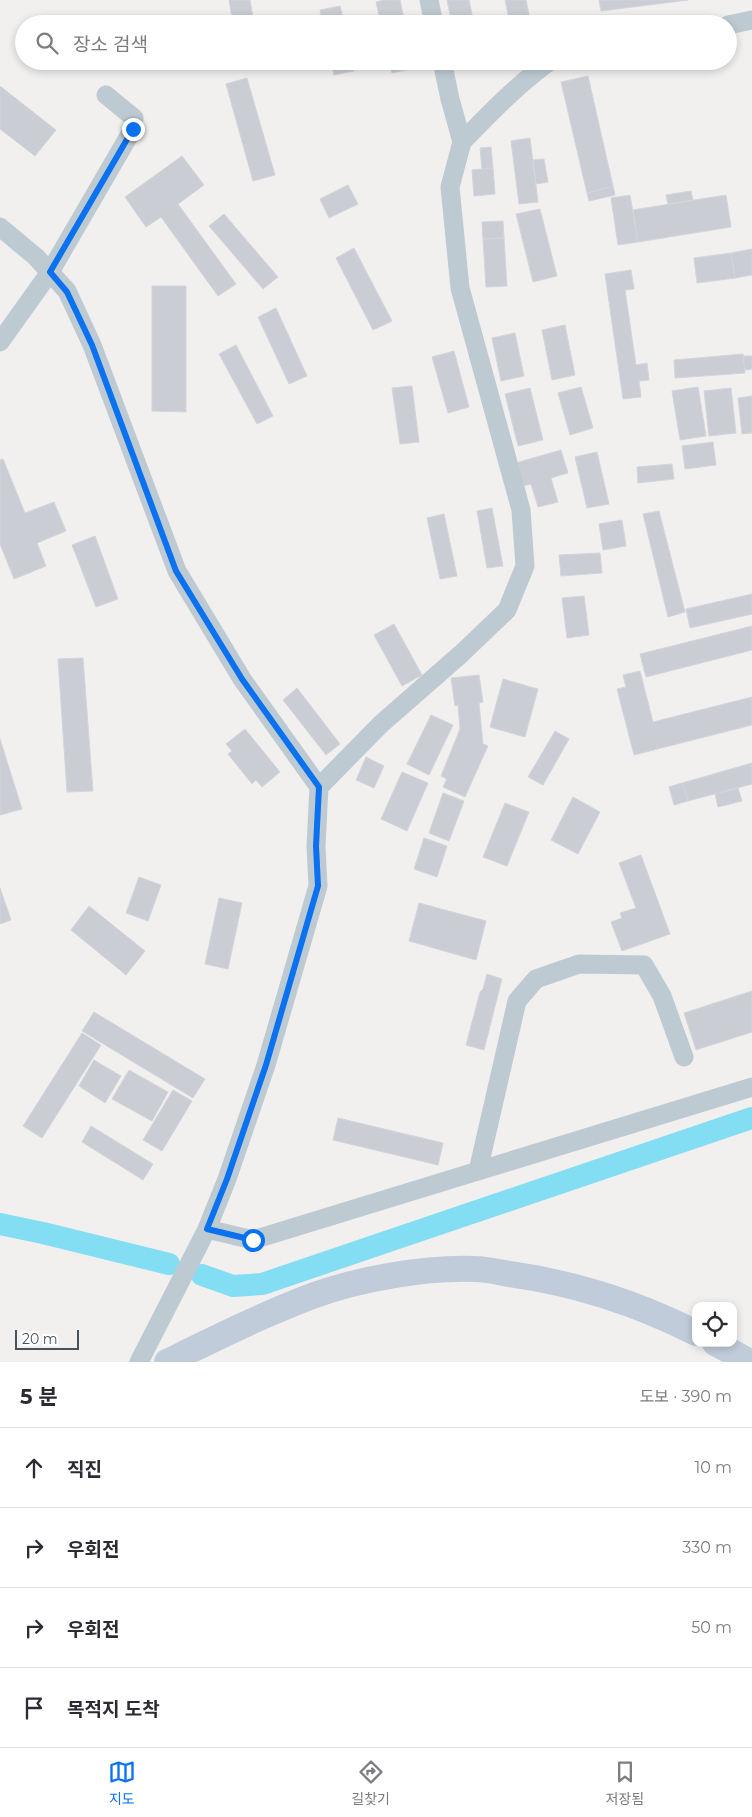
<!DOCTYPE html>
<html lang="ko">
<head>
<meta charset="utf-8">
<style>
	body { margin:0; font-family:Montserrat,"Noto Sans KR",sans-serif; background:#f2f2f3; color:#2b2b33 }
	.controls { position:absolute; right:15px; bottom:15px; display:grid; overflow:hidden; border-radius:10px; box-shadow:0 2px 8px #0003 }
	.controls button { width:45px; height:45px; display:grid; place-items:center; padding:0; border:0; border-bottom:1px solid #e1e1e2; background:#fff; color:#2b2b33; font:25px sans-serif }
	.scale { position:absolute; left:15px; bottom:12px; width:64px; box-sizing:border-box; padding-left:5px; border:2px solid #45535e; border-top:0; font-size:14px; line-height:18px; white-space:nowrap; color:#45535e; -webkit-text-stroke:4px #fff; paint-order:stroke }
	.stop { position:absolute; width:15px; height:15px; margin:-11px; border:4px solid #0a71f0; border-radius:50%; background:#fff }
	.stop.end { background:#0a71f0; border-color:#fff; box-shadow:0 1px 5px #0008 }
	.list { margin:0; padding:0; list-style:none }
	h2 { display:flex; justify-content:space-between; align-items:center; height:65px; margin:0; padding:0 20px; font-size:21px }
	h2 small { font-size:16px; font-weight:400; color:#7c7c81 }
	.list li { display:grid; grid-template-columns:32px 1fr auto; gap:15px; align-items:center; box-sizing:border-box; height:80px; padding:0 20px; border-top:1px solid #e1e1e2 }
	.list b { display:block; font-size:19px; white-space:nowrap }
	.list em { font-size:16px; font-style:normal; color:#7c7c81 }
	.icon { flex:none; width:28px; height:28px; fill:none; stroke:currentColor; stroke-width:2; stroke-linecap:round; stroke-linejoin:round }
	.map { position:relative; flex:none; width:752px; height:1362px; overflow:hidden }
	.search { position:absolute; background:#fff; box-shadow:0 2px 8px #0003; left:15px; right:15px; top:15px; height:55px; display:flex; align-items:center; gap:12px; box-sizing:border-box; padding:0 18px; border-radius:28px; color:#7c7c81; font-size:19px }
	.sheet { height:385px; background:#fff }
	nav { display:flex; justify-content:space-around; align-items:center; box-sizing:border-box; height:70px; border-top:1px solid #e1e1e2; background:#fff; font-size:14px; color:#7c7c81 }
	nav a { display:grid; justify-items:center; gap:2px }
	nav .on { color:#0a71f0 }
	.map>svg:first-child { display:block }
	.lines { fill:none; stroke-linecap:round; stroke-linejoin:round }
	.canal { stroke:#83ddf3; stroke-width:22 }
	.building { fill:#caced4; stroke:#d2d5db }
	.street { stroke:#becad2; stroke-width:19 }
	.secondary { stroke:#c0ccd9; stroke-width:26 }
	.route { stroke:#0a71f0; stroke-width:6 }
</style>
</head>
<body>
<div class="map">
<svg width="752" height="1362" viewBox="0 0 752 1362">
	<rect width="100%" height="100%" fill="#f2efef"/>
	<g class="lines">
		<path class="canal" d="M0,1224L43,1233L169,1264
			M202,1275L233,1286L262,1284L752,1118"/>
	</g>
	<path class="building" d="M229,0H250L254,24H233Z
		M384,0H400L405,24H381L376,2Z
		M447,0H469L474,24H452Z
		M505,0H526L531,24H510Z
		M599,0H688L601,11Z
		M340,6L344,22L358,19L359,24H323L320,10Z
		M331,61H352L354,71L334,75Z
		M389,61H414L415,68L392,73Z
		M588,76L613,186L587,193L561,82Z
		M247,78L275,175L253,181L226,84Z
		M0,86L56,130L35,156L0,129Z
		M530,138L538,202L519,204L511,141Z
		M491,147L493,168L482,169L480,148Z
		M182,156L204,185L178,204L236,284L218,296L161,217L146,227L125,197Z
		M544,159L548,182L536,184L533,160Z
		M493,168L495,194L474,196L472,170Z
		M348,185L358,204L329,218L320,199Z
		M613,186L615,195L589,201L587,193Z
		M691,191L693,200L668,204L666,195Z
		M630,195L638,242L618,245L611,198Z
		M726,195L731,227L638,242L633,210Z
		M540,209L557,276L533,282L516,214Z
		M224,214L278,277L263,289L209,226Z
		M503,221L504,238L483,239L482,222Z
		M504,238L507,286L486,287L483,239Z
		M354,248L392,321L373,330L336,258Z
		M752,249V275L735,278L731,253Z
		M731,253L735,278L697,283L694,258Z
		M631,270L634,289L625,290L636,365L647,363L649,380L639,381L641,397L623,399L605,274Z
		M152,286H186V412L152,411Z
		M276,308L307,376L289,384L258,317Z
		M565,325L575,375L552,380L542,330Z
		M515,333L524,376L501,381L492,338Z
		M236,345L273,416L257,424L219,354Z
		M454,351L469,407L448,413L432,357Z
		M743,354L745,373L675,378L674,360Z
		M743,356H752V369L745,370Z
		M412,386L419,442L400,444L392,388Z
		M581,387L593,428L570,435L558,393Z
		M698,387L706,436L680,440L672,391Z
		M530,388L543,440L518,446L505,394Z
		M731,388L736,433L709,436L704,391Z
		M752,396V433L742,434L738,398Z
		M713,442L716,465L685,469L682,446Z
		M561,450L568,473L551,478L558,502L538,507L531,484L519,487L512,464Z
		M597,452L609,504L587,508L575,457Z
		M3,459L25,513L54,502L66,531L37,543L46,566L14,579L0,544V460Z
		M672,464L674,479L638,483L637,467Z
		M492,508L503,566L487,568L477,511Z
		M659,511L685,612L668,617L643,514Z
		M444,514L457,576L440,579L427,518Z
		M622,520L626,546L603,550L599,524Z
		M95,536L118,599L96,607L72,545Z
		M600,553L602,573L561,576L559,555Z
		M752,594V614L690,628L686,609Z
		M584,596L589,635L567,638L562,598Z
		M394,624L422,675L402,686L374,635Z
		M752,626V650L646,677L640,654Z
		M83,658L93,791L67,792L58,659Z
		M640,671L653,722L752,697V725L634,755L617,689L626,687L623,675Z
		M479,675L483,702L479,703L483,744L488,746L465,797L443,787L447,779L441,776L460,729L458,705L455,706L451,678Z
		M503,679L538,689L525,737L490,727Z
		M297,688L340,744L326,755L283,700Z
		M431,715L453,725L429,775L407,764Z
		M245,729L280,772L262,787L256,780L252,784L228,754L232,751L226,744Z
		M555,731L569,739L543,785L528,777Z
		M0,739L22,809L0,815Z
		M366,757L384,766L374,788L356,780Z
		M752,763V784L688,801L682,783Z
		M402,772L428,783L407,831L381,819Z
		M682,783L688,801L674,805L669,787Z
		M738,788L742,801L718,807L715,794Z
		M443,793L464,801L449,841L429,833Z
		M573,797L600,812L578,854L551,840Z
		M505,803L529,812L507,866L483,857Z
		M424,838L447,846L437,877L414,869Z
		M641,855L670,934L622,951L611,922L622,918L620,913L636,908L619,863Z
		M139,877L161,885L148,921L126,913Z
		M0,888L11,920L0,924Z
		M219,898L242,903L228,969L205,964Z
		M419,903L486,921L476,960L409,941Z
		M89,906L145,951L126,975L71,930Z
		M487,974L502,979L484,1050L466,1045L480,992L483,989Z
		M752,991V1032L696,1050L684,1013Z
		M94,1012L205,1079L193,1098L82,1031Z
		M82,1033L101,1045L42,1138L23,1126Z
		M94,1060L121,1076L105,1103L79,1086Z
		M129,1070L168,1092L152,1121L112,1099Z
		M173,1090L192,1101L162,1151L143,1140Z
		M338,1118L443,1143L438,1165L333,1140Z
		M91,1126L153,1164L143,1180L82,1142Z"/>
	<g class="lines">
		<path class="street" d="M429,0L434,24
			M728,25L752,20
			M442,61L450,99L462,142C490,113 517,85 550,61
			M462,142L450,187L460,288L521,510L525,566L507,610L461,654L381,724L319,787L316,846L318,886L266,1065L227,1179L207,1229L253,1240L478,1171L517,1001L536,979L579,964L644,965L662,996L684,1057
			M0,227L36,257L67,291L92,345L177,571L242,679L319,787
			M0,342L50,272L133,129L134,118L106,95
			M478,1171L752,1087
			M139,1362L207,1229"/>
		<path class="secondary" d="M715,1343L750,1362
			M167,1362C214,1339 262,1315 312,1296C358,1279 426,1267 475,1269C486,1269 498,1272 509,1274C574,1283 637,1303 696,1333"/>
	</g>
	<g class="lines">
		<path class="route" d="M133,129L50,272L67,292L92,345L176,571L242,679L319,787L316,846L318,886L266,1065L227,1179L207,1229L253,1240"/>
	</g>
</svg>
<div class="controls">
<button><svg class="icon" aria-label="locate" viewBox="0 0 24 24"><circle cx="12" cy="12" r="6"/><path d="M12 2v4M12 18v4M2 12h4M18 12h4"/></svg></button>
</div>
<div class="scale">20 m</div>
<div class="stop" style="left:253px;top:1240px"></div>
<div class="stop end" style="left:133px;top:129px"></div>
<div class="search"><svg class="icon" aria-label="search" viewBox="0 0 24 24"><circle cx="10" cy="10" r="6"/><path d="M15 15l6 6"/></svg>장소 검색</div>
</div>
<section class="sheet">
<h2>5 분<small>도보 · 390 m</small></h2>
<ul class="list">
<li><svg class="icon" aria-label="ahead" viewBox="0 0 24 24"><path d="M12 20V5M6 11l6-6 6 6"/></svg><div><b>직진</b></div><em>10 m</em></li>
<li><svg class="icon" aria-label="right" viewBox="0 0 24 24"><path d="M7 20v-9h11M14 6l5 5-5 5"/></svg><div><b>우회전</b></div><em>330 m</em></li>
<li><svg class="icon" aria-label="right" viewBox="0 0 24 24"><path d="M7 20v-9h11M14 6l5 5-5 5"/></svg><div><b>우회전</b></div><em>50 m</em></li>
<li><svg class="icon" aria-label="arrive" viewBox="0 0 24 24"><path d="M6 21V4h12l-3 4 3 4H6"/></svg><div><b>목적지 도착</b></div></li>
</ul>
</section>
<nav>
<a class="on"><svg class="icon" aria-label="map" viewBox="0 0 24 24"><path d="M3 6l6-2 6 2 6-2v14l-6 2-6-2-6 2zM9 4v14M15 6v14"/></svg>지도</a>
<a><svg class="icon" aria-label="directions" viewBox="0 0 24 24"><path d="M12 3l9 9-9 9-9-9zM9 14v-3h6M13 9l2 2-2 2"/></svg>길찾기</a>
<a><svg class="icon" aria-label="saved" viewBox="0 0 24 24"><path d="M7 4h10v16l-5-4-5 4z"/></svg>저장됨</a>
</nav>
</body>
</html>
